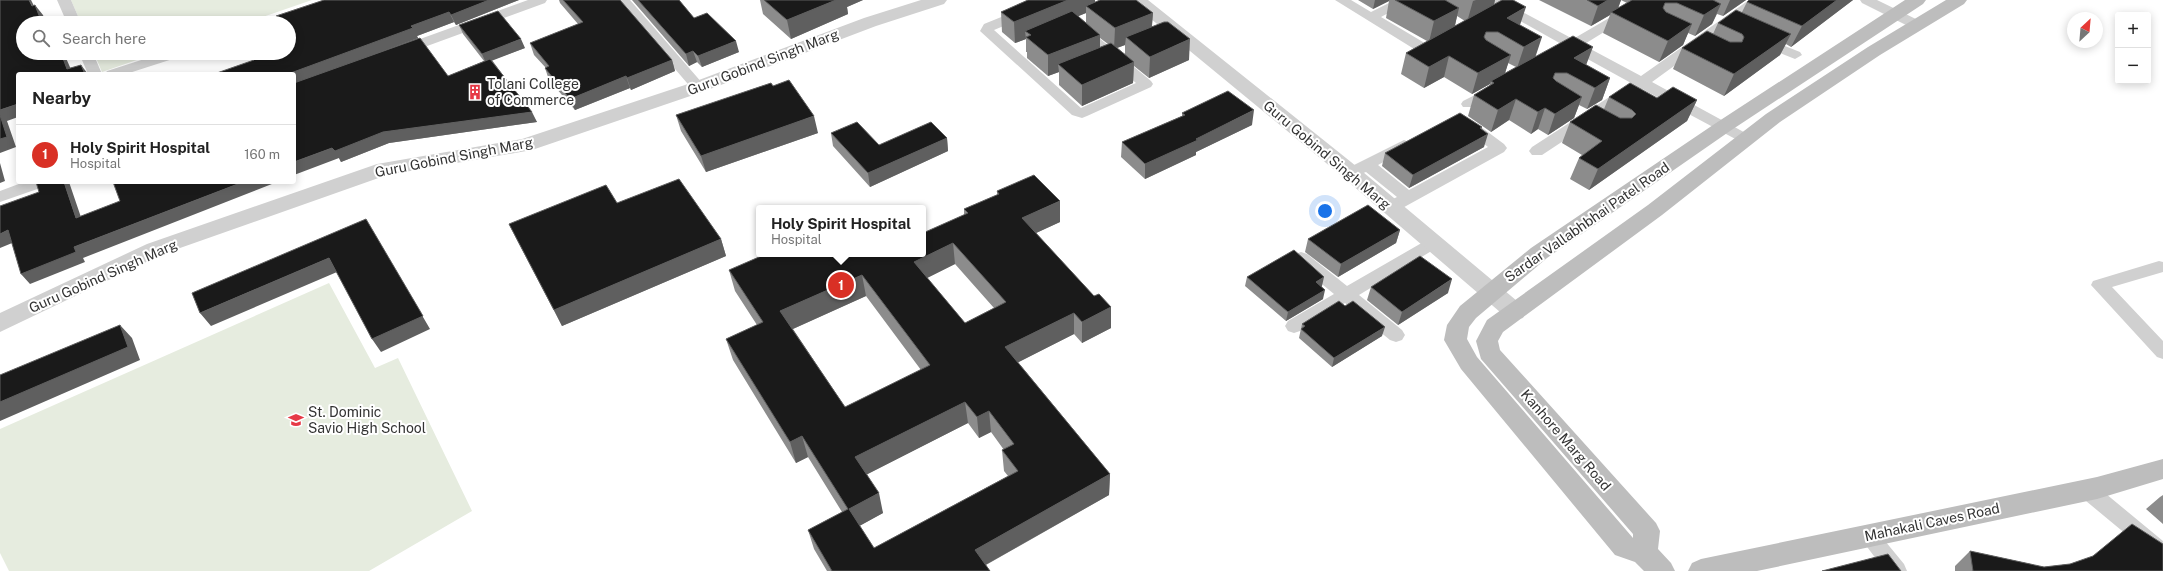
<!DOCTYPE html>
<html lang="en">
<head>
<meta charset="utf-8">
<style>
	body { margin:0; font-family:"Public Sans",sans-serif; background:#f6f6f6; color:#222 }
	.controls { position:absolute; right:12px; top:12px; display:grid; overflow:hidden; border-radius:4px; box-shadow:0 2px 10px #0003 }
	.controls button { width:36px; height:36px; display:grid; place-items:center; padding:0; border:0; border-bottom:1px solid #e0e0e0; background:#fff; color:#222; font:20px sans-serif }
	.compass { position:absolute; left:2067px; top:12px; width:36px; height:36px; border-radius:50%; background:#fff; box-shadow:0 2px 10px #0003; rotate:26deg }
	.you { position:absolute; left:1325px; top:211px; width:14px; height:14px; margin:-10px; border:3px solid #fff; border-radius:50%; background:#1a73e8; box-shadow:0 0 0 6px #1a73e833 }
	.badge { display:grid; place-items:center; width:26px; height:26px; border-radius:50%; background:#d93025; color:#fff; font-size:13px; font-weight:700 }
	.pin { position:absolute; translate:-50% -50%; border:2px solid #fff; box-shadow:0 1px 4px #0006 }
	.popup { position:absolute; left:756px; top:205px; width:170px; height:52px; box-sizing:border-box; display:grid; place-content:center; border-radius:4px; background:#fff; filter:drop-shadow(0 1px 3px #0005); font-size:13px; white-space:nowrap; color:#767676 }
	.popup b { font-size:15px; color:#222 }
	.popup::after { content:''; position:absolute; left:50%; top:100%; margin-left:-8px; border:8px solid transparent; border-top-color:#fff }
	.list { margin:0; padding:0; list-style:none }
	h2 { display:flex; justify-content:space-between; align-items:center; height:52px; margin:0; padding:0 16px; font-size:17px }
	h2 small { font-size:13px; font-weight:400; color:#767676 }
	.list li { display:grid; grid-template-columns:26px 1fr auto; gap:12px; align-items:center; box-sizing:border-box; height:60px; padding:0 16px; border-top:1px solid #e0e0e0 }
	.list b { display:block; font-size:15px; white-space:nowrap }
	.list p { margin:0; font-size:13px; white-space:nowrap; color:#767676 }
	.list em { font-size:13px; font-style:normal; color:#767676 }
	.icon { flex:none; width:22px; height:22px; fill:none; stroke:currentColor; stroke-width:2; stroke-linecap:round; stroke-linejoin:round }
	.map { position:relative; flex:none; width:2163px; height:571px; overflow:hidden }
	.search { position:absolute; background:#fff; box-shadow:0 2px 10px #0003; left:16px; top:16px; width:280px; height:44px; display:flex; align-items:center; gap:10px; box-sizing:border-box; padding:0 14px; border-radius:22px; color:#767676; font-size:15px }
	.panel { position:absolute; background:#fff; box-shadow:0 2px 10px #0003; left:16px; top:72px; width:280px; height:112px; border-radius:4px }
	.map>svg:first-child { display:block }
	.green { fill:#e6ecdf }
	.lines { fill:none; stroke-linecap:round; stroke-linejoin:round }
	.minor { fill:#d0d0d0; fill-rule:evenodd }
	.tertiary { fill:#d0d0d0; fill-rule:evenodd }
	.secondary { fill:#bdbdbd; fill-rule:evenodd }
	.wall { fill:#8c8c8c; fill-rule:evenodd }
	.shaded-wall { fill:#5f5f5f }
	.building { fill:#1a1a1a; stroke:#5f5f5f; fill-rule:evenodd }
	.labels { text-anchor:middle; stroke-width:4; stroke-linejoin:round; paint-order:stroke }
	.street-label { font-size:14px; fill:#333; stroke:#fff }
	.poi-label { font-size:14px; fill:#333; stroke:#fff; text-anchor:start }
</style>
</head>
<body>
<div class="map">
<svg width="2163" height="571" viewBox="0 0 2163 571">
	<rect width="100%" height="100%" fill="#fff"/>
	<path class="green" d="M71,0H312L245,23H81Z
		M94,53H157L102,72Z
		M329,283L375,368L398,358L472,511L369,571H9L0,553V429Z"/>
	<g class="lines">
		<path class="minor" d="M57,0H71L81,23H67Z
			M528,0H547L545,3L408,53H398L396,50L398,47Z
			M616,0H630L703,84L705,87L703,90H693Z
			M1043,0H1061L1059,3L994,30L1081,108L1136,83L1077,34L1075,31L1077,28H1087L1151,81L1153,84L1151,87L1087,116L1082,118L1072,115L980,31L984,24Z
			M1335,0H1351L1371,12L1395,0H1412L1381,17L1428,45L1439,42L1446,46C1439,55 1429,54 1419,52Z
			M1483,0H1500L1573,39L1640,0H1656L1583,45L1641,76L1749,0H1765L1652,82L1751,136L1754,139L1751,142H1741L1642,89L1542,155H1532L1529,151L1532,147L1631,83L1573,51L1564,54L1559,53L1557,50L1563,45Z
			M1860,0H1877L1922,22L1924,25L1922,28H1912L1862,3Z
			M1762,37L1800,52L1802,55L1795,59L1757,44L1755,41L1757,38Z
			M79,53H93L102,74H88Z
			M163,53H184L182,56L126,74H105L107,71Z
			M1491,87L1496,88L1498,91L1496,94L1473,107H1463L1461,104L1463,101Z
			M1468,119L1473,121L1504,144L1507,148L1504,152L1397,211L1391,212L1385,211L1383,207L1385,203L1397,197L1366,172L1351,178L1346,177L1343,173L1346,169L1404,140L1409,142L1412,145L1409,148L1378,165L1409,190L1488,147L1463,127L1461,124L1463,121Z
			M24,182H48L46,186L0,202V191Z
			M1432,237L1438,239L1440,243L1438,247L1359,295L1402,330L1405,335L1402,340L1396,342L1390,340L1345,303L1300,331L1294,333L1288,331L1285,326L1288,321L1334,294L1295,262L1293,258L1295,254L1301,252L1307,254L1347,286Z
			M2159,261L2163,262V272L2112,287L2163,341V359L2157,357L2091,285L2093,281Z
			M2087,482L2094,484L2163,541V562L2156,559L2080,496L2077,490L2080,484Z
			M1869,527L1876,530L1904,564L1907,571H1885L1859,536L1862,530Z"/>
		<path class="tertiary" d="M921,0H947L944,4L876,26L705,91L532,150L387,175L163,254L0,332V313L147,244L377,164L522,139L691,83L864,18Z
			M1128,0H1148L1351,162L1523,306L1526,312L1523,318L1515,320L1507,318L1337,172Z"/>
		<path class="secondary" d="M1905,0H1926L1923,4L1730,131L1547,258L1476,318L1469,327L1467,339L1477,357L1633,538V534L1481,359L1476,341L1487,320L1648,205L1766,114L1868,47L1946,0H1967L1964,4L1880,55L1780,122L1662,215L1503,332L1498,341L1500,350L1656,523L1660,531L1658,549L1671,563L1675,571H1644L1635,562L1615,555L1461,369L1444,340L1447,325L1460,306L1531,248L1716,123Z
			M2163,459V479L2097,499L1757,571H1688L1692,563L1701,559L2097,477Z"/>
	</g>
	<path class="wall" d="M324,0H519L456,25L454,22L417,36L418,38L448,76L484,61L463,34L459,25L525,48L492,60L537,122L389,143L341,162L339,158L254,60L278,18Z
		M559,0H620L672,60L675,71L631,90L630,88L575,110L549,80L545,68H546L534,55L530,43L578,24L560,3Z
		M632,0H679L694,18L739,52L702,67L697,62L689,66Z
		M760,0H863L847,7L848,14L791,39L763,14Z
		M1028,0H1095V2L1153,13L1152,27L1189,60L1149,78L1134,66L1133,83L1082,106L1059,85V72L1048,76L1027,58V52H1026V39L1015,43L1002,32L1001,12ZM1086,13V23L1078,16ZM1100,38L1108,44L1100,47ZM1125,45V54L1117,48Z
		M1358,0H1495L1494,5L1520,25L1535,56L1586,65L1610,78L1602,100L1587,109L1579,105L1574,118L1548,135L1538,129L1531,134L1509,120L1491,132L1468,116L1474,95L1490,85V84L1472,94L1444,77L1424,88L1401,74L1406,53L1427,41L1386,18L1389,1L1373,9ZM1457,16L1465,21L1455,26ZM1508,63L1516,67L1505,73Z
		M1539,0H1746L1723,16L1717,14L1712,24L1695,36L1688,33L1683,45L1659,62L1603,33L1610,15L1591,26ZM1621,0L1627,3L1618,8Z
		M1853,0L1791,47L1786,44L1780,55L1724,96L1673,69L1682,48L1713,34L1718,23L1742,12L1747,2Z
		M773,86L818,133L706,172L681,131L676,115Z
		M1609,97L1697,100L1687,121L1589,190L1570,179L1579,158L1582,155L1562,143L1570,122L1604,109Z
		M1182,113L1252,125L1196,152V155L1145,179L1121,157L1122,142L1182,116Z
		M1482,127L1481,129L1484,147L1409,188L1382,166L1385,153Z
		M831,133L879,145L947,138L948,151L870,187L833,146Z
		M997,191L1060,222L1036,233L1094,296L1111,307V328L1082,343L1074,334L1018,362L1110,474L1109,495L986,565L990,571H827L814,549L808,530L842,512L808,457L796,463L733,360L726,339L757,325L735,291L729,270L923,254L964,215V209L997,195ZM955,264L994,308L965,323L927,278ZM866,296L921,370L845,407L793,329ZM968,423L979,438L991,432L1004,450H1002L1004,471L1008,476L874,548L859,526L883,513L867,474Z
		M617,203L721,239L726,256L562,326L517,240L509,224Z
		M1400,230L1396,243L1338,277L1305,252L1308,239Z
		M1247,277L1322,286V287L1323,299L1286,321L1245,286Z
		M1371,287L1448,293L1398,325L1367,300Z
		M1302,324L1382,336L1332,367L1299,338Z
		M2163,495V524L2146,509L2160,497Z
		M1970,551L2044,567L2070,564L2163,571H1955V566Z"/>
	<path class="shaded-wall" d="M29,0H31L39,16L35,5L43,15L46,23H42Z
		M489,0H519L456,25L451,15Z
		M836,0H863L847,7L848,14L791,39L787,20Z
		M1068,0H1095V10L1086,6V13L1031,36V35L1025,31L1026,39L1015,43L1014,22Z
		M1375,0H1389V1L1373,9Z
		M1476,0H1495L1493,8L1467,22L1473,1Z
		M1608,0H1621L1617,11L1611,12L1610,15L1591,26L1598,6Z
		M1730,0H1746L1723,16Z
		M1837,0H1853L1791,47L1802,26Z
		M1721,4L1712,24L1695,36L1704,15Z
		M1526,7L1519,28L1507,18Z
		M1459,8L1454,29L1429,42L1434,21Z
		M449,12L454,22L417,36L418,38L294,84V74H288L411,26Z
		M1153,13L1151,34L1126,37L1125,45L1114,49L1115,28Z
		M1692,24L1683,45L1659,62L1668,41Z
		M1791,34L1780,55L1724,96L1734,74Z
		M1100,35V56L1058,64L1059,72L1048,76V55Z
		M1542,37L1535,58L1517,68L1524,47Z
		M521,39L525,48L486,63L482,54Z
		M1190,39L1189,60L1149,78L1150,57Z
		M736,41L739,52L702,67L698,56Z
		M1593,47L1585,68L1574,58Z
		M693,51L697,62L689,66L686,54Z
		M61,53H62L66,58L73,74L67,69Z
		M1511,55L1504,76L1491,81L1490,84L1472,94L1478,73Z
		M1449,56L1444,77L1424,88L1429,67Z
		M672,60L675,71L631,90L627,78Z
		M1134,62L1133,83L1082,106V85Z
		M81,65L88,74H85Z
		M626,76L630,88L575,110L570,99Z
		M1610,78L1602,100L1587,109L1595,88Z
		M1582,97L1574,118L1548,135L1555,114Z
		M1516,99L1509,120L1491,132L1498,110Z
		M1697,100L1687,121L1589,190L1598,169Z
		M18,104V117L7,121L16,147L0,153V110Z
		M1545,108L1538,129L1531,134L1538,112Z
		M1254,110L1252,125L1196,152V155L1145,179V164Z
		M532,112L537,122L389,143L341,162L339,158L294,175V162L332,148L383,132Z
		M814,116L818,133L706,172L701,156Z
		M1482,127L1478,140L1488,134L1484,147L1409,188L1413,175Z
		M947,138L948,151L870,187L868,173Z
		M0,163L5,181L0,183Z
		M64,182H69L85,229L76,218Z
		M243,182H277L83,258L85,262L30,284L21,274L74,247Z
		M1060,201V222L1023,239L1022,218Z
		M8,230L17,241L0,248V234Z
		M1400,230L1396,243L1338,277L1341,264Z
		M374,233L430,329L381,352L372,339Z
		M721,239L726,256L562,326L554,310Z
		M953,243L955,264L917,283L914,262Z
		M329,258L337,272L211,326L200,313Z
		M862,275L866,296L786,332L780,311Z
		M1324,277L1322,286L1314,291L1316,282Z
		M1452,279L1448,293L1398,325L1402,312Z
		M1325,290L1323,299L1286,321L1288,312Z
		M1111,307V328L1082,343V322Z
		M1074,313V334L1007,368L1005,347Z
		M120,325L132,338L140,360L0,421V402Z
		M1385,327L1382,336L1332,367L1334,358Z
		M965,402L968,423L860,478L855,457Z
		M989,411L991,432L979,438L977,417Z
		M802,436L808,457L796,463L790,442Z
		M1110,474L1109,495L978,569L975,550Z
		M879,493L883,513L854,529L849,509Z"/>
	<path class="building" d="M0,0H29L32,6L35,5L42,23H23V53H61L67,69L81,65L85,74H18V104L0,110Z
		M324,0H489L451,15L449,12L411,26L413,28L288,74H214L254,60L249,53H289V23H264L278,18L276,16Z
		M563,0H620L672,60L627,78L626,76L570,99L545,68L549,66L530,43L583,22Z
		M638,0H679L694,18L707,13L736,41L698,56L693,51L686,54Z
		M764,0H836L787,20Z
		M1028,0H1068L1014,22L1001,12Z
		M1100,0H1136L1153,13L1115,28L1086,6Z
		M1395,0H1445L1459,8L1434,21Z
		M1502,0H1513L1526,7L1507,18L1542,37L1524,47L1498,32H1486L1484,37L1486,40L1511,55L1478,73L1449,56L1429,67L1406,53Z
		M1587,0H1608L1598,6Z
		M1632,0H1713L1721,4L1704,15L1677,3H1665L1663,8L1666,12L1692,24L1668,41L1611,12Z
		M1749,0H1837L1802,26L1747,2Z
		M1736,10L1791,34L1734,74L1682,48L1707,31L1730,42H1742L1744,37L1742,34L1718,23Z
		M498,11L521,39L482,54L459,25Z
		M1072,11L1100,35L1048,55L1026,37L1031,35L1025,31Z
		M1164,22H1168L1190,39L1150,57L1126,37Z
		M1573,36L1593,47L1574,58L1610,78L1595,88L1567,73H1555L1553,78L1556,81L1582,97L1555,114L1545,108L1538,112L1516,99L1498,110L1474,95L1494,83L1491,81Z
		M420,38L448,76L490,59L532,112L383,132L335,151L332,148L294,162V83Z
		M1111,43L1134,62L1082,85L1058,64Z
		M789,80L814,116L701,156L676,115L771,83L773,86Z
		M1630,83L1657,98L1673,87L1697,100L1598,169L1579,158L1602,141L1570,122L1596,105L1620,118H1632L1636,114L1632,110L1609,97Z
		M1228,91L1254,110L1196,139L1198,140L1145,164L1122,142L1185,115L1182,113Z
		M1460,113L1482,127L1480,128L1488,134L1413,175L1385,153Z
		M0,115L7,137L0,139Z
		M857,122L879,145L931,122L947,138L868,173L831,133Z
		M1034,175L1060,201L1022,218L1094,296L1099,294L1111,307L1082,322L1074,313L1005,347L1110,474L975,550L990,571H832L808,530L848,509L802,436L790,442L726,339L763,322L729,270L766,254H923V233L968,213L964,209L999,194L997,191ZM953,243L1006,302L965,323L914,262ZM862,275L930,365L845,407L780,311ZM965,402L977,417L989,411L1014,444L1002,450L1018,471L874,548L849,509L879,493L855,457Z
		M679,179L721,239L554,310L509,224L606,185L617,203Z
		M36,182H64L76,218L120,201L113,182H243L74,247L76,252L21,274L8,230L0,234V206L39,192Z
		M1368,205L1400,230L1341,264L1308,239Z
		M366,219L423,316L372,339L329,258L200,313L192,293Z
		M1294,250L1324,277L1316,282L1325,290L1288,312L1247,277Z
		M1420,256L1452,279L1402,312L1371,287Z
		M1339,301L1345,306L1353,301L1385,327L1334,358L1301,329L1305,326L1302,324Z
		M120,325L128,347L0,402V375Z
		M2132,524L2163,544V571H1973L1970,551L2044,567L2070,564L2093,556Z
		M1888,554L1901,571H1822Z"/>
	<defs>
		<g id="building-bare" transform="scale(1.2)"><path d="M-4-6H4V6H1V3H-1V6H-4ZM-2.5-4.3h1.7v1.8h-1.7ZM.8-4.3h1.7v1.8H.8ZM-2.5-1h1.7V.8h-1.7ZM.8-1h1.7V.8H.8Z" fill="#e63946" stroke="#fff" stroke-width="2.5" paint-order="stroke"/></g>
		<g id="school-bare" transform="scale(1.2)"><path d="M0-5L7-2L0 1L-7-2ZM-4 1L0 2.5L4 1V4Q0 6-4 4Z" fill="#e63946" stroke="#fff" stroke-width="2.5" paint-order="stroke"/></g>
	</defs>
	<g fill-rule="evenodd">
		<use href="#building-bare" x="475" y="92"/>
		<use href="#school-bare" x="296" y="420"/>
	</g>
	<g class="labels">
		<g class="street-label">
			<text transform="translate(763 62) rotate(-21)" y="5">Guru Gobind Singh Marg</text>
			<text transform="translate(1327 155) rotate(40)" y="5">Guru Gobind Singh Marg</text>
			<text transform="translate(454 157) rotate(-11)" y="5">Guru Gobind Singh Marg</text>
			<text transform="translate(1587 222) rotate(-35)" y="5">Sardar Vallabhbhai Patel Road</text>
			<text transform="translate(103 276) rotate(-24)" y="5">Guru Gobind Singh Marg</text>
			<text transform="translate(1566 440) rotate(49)" y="5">Kanhore Marg Road</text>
			<text transform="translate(1932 522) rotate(-12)" y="5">Mahakali Caves Road</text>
		</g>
		<g class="poi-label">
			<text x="487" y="89">Tolani College<tspan x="487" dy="16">of Commerce</tspan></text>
			<text x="308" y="417">St. Dominic<tspan x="308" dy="16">Savio High School</tspan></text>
		</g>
	</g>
</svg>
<div class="controls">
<button>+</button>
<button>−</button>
</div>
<svg class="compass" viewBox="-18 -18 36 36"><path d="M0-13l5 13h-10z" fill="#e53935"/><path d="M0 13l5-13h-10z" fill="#767676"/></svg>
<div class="you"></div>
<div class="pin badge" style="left:841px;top:285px">1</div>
<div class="popup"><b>Holy Spirit Hospital</b>Hospital</div>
<div class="search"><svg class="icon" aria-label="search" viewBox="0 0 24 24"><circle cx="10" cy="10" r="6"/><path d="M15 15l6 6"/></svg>Search here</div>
<section class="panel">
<h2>Nearby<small></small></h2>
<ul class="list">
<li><span class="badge">1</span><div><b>Holy Spirit Hospital</b><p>Hospital</p></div><em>160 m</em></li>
</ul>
</section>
</div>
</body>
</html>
